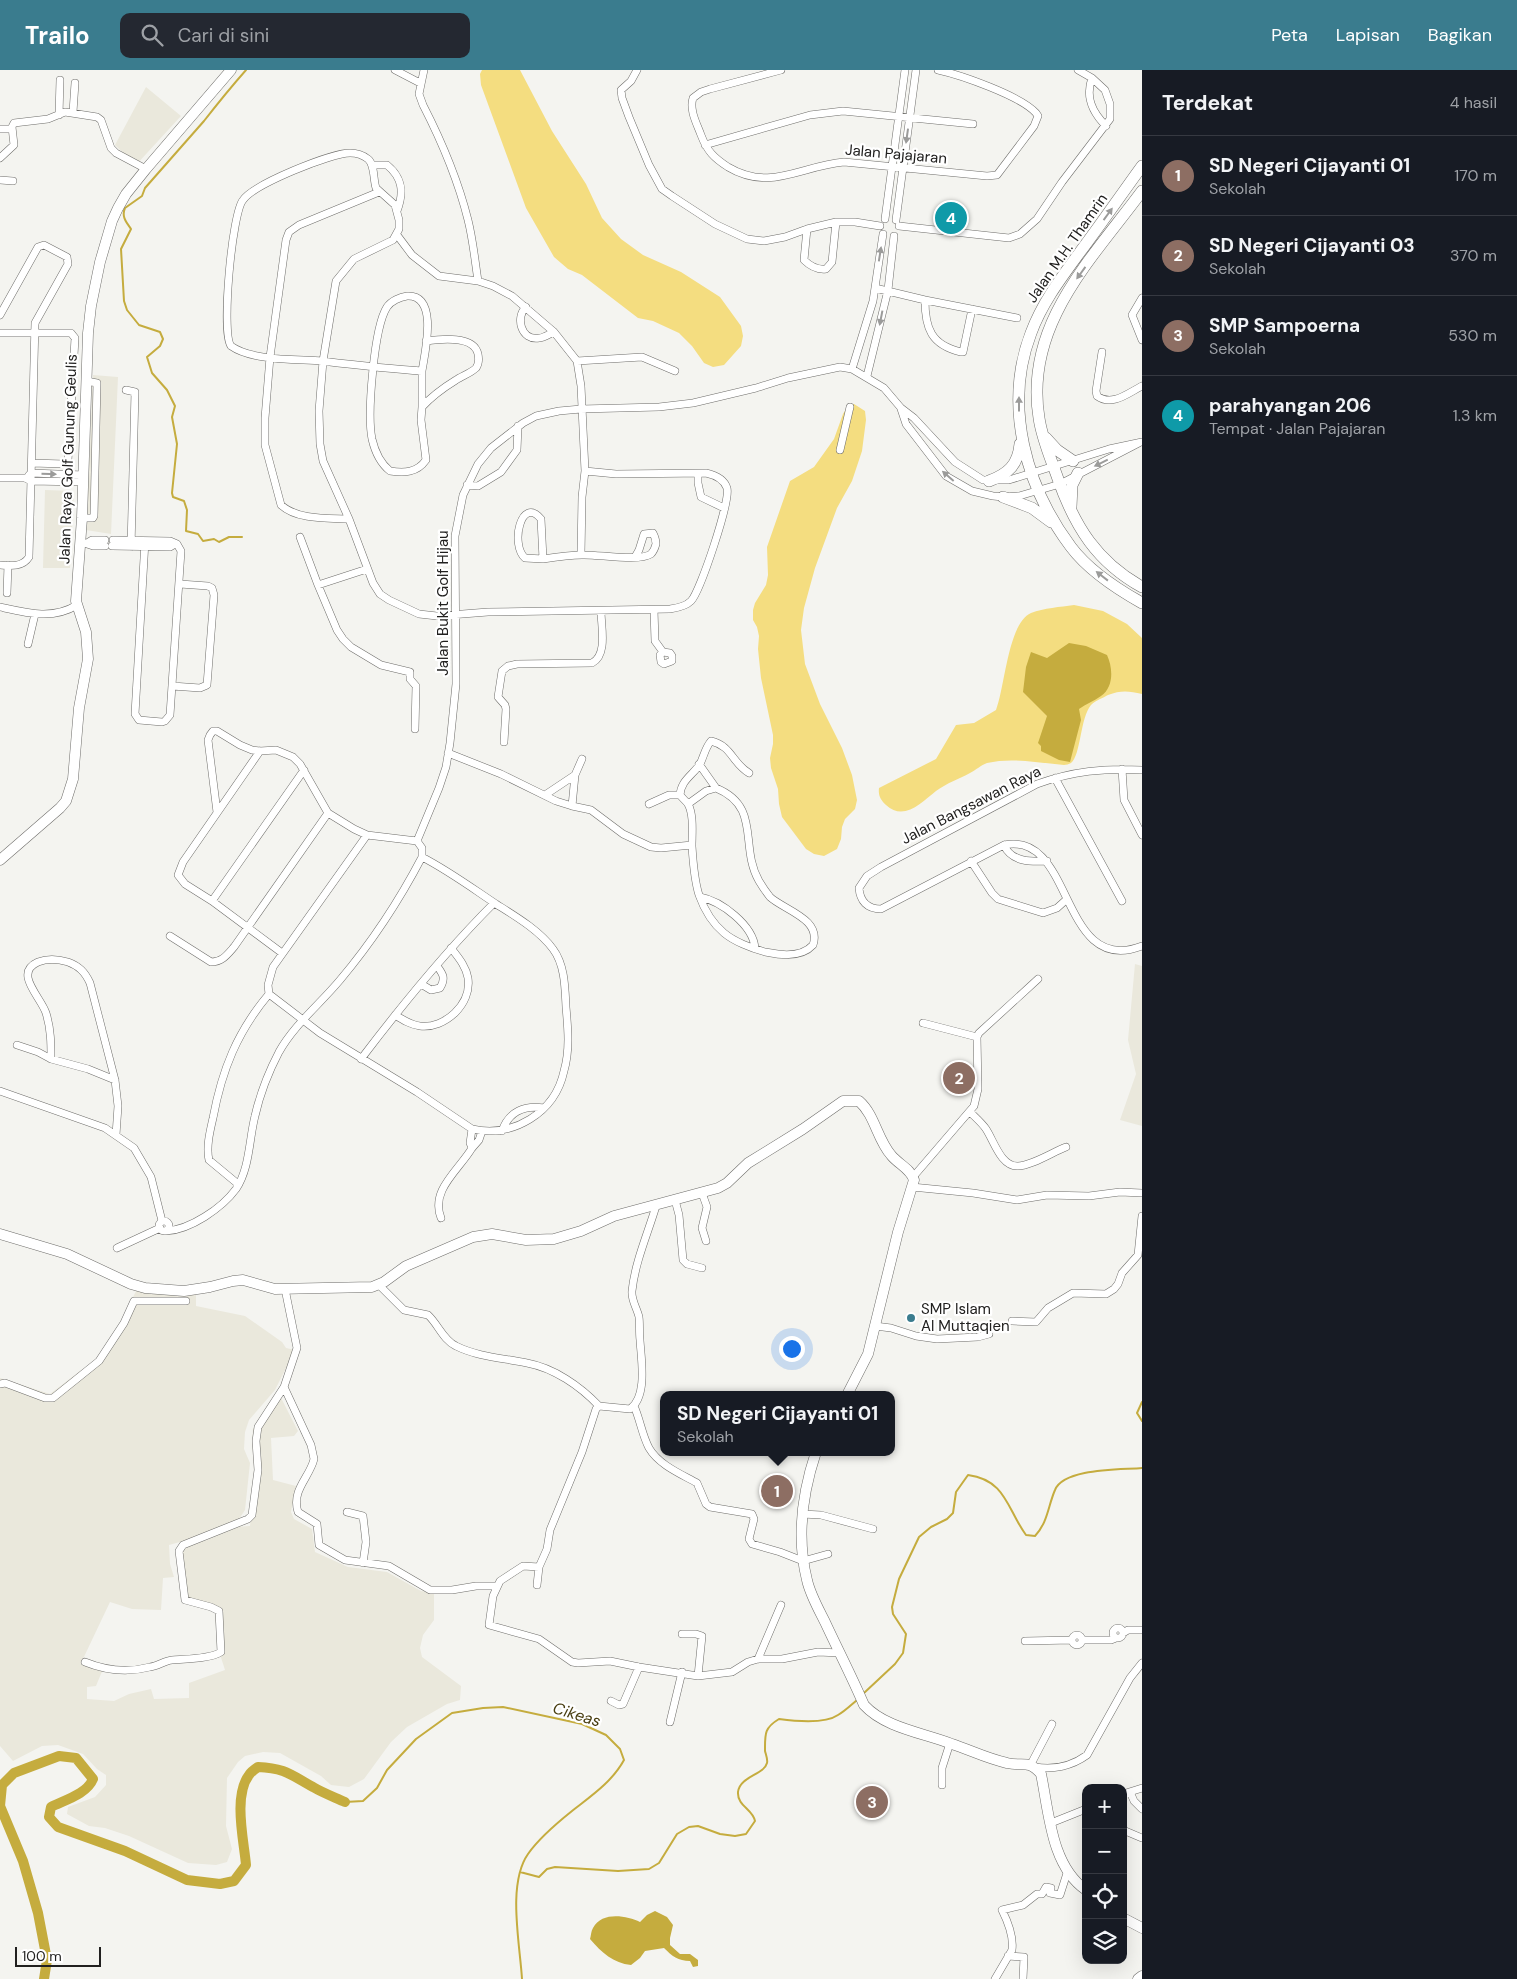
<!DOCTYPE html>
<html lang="id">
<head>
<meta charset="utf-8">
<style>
	body { margin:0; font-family:"DM Sans",sans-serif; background:#242831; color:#f1f3f6 }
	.controls { position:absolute; right:15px; bottom:15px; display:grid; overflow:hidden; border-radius:10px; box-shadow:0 5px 20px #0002 }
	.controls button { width:45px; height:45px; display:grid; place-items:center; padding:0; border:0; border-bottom:1px solid #363941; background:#171b24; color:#f1f3f6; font:25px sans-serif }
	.scale { position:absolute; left:15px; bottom:12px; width:86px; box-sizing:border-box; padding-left:5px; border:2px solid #21201f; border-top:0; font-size:14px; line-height:18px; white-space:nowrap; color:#21201f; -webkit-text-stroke:4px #fff; paint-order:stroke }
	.you { position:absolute; left:791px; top:1278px; width:18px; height:18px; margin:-12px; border:4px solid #fff; border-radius:50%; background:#1a73e8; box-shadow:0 0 0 8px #1a73e833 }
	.badge { display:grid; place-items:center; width:32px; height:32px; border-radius:50%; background:#3a7c8e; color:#fff; font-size:16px; font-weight:700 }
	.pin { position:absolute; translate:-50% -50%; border:2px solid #fff; box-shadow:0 1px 5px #0006 }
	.popup { position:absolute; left:660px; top:1321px; width:235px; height:65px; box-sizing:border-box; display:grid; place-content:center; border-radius:10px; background:#171b24; filter:drop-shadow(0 1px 4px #0005); font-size:16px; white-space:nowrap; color:#9ea1a6 }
	.popup b { font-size:19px; color:#f1f3f6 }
	.popup::after { content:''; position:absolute; left:50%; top:100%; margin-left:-10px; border:10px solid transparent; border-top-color:#171b24 }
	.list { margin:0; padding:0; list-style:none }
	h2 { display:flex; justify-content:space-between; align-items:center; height:65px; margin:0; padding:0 20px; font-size:21px }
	h2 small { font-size:16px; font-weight:400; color:#9ea1a6 }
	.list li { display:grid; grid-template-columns:32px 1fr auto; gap:15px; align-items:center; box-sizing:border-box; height:80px; padding:0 20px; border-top:1px solid #363941 }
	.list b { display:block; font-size:19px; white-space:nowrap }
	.list p { margin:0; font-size:16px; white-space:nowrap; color:#9ea1a6 }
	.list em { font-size:16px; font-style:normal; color:#9ea1a6 }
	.icon { flex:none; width:28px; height:28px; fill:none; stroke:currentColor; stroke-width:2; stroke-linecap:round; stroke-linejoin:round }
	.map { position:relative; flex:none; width:1142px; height:1909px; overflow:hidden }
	header { display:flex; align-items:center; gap:30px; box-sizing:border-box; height:70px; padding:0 25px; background:#3a7c8e; color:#fff }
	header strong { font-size:24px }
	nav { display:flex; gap:28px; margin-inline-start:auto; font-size:18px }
	.search { width:350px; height:45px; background:#242831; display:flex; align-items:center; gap:12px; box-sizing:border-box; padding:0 18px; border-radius:10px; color:#9ea1a6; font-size:19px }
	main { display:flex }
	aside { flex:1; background:#171b24 }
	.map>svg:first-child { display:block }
	.built { fill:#eae8dc }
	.green { fill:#f4dd80 }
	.water { fill:#c5ac3e }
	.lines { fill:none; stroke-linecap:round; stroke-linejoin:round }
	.stream { stroke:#c5ac3e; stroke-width:2 }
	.river { stroke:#c5ac3e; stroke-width:10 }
	.street-casing { stroke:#6e6d6a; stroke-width:8 }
	.secondary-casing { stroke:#6e6d6a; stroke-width:11 }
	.primary-casing { stroke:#6e6d6a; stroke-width:12 }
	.street { stroke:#fff; stroke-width:7 }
	.secondary { stroke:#fff; stroke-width:10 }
	.primary { stroke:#fff; stroke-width:11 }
	.oneway { fill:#9b9b9a }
	.poi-dot { fill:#3a7c8e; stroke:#fff; stroke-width:2 }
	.labels { text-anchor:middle; stroke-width:4.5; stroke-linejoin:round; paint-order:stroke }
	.street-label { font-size:15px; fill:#21201f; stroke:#fff }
	.poi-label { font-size:15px; fill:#21201f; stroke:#fff; text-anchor:start }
	.water-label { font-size:16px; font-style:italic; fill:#483d10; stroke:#fff }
</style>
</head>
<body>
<header>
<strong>Trailo</strong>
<div class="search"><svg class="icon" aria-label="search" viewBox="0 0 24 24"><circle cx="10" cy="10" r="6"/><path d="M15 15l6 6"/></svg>Cari di sini</div>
<nav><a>Peta</a><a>Lapisan</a><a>Bagikan</a></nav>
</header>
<main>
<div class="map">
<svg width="1142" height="1909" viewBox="0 0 1142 1909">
	<rect width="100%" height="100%" fill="#f4f4f0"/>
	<path class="built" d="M146,17L181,46L136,95L115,75Z
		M93,305L118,307L111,464L86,460Z
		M45,420L74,421L70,498H43Z
		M1135,894L1142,896V1056L1120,1050L1136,1004L1128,970Z
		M137,1219L196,1224V1236L245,1246L282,1272L286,1278L295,1280L275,1320L249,1350L245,1362L244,1379L250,1393L245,1440L239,1449L205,1465L169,1475L170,1494L174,1507L163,1508L161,1540L132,1539L110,1532L82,1591L103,1599L96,1616L87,1617V1629L114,1631L129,1624L151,1619L154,1629L189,1628V1613L225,1600L217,1575L215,1538L181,1529L180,1478L207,1470L234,1457L250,1456L256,1391L252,1374L253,1359L261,1346L279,1324L298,1361L294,1366L271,1368L273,1410L296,1416L291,1442L294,1449L312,1459L315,1482L348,1497L387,1502L421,1521L434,1523V1550L423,1565L420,1578L422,1587L461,1616L460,1630L447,1634L407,1657L391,1672L364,1709L349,1717L331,1715L321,1706L280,1683L263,1682L245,1686L238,1692L227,1708L226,1756L232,1779L227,1792L216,1795L188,1793L129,1766L105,1758L89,1756L67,1744L68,1737L95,1727L106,1715V1705L97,1699L83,1684L58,1675L42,1676L13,1691L0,1676V1308L50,1324L80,1301L95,1292L116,1262Z"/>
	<path class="green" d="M482,0H520L552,61L586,114L602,148L621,169L643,185L681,202L720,227L741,256L743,266L741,276L724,295L713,297L704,293L692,276L679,263L653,251L638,248L582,205L568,199L554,187L526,138L481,15L480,4Z
		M854,334L865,341L866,350L862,381L852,411L837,438L815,498L804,538L801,560L805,594L820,634L842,678L852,705L857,730L855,739L845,749L842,757L841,769L837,779L824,786L814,784L806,779L782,747L779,734L778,719L771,698L770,688L773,674V665L761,608L758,579L759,566L757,557L753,550V540L755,533L766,515L768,505L767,477L790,411L814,397L834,369L843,344L848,336Z
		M1074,535L1103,541L1127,554L1142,568V624C1129,621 1121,620 1108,625C1103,628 1096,630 1091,635C1080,648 1081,685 1071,693C1069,694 1066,695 1064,695C1039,693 1012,687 987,693C981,695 976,700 970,703C959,709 947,713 936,721C922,732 904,752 886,735C881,730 878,726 879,718L936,689L956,655L974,653L996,640C1005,617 1008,553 1031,543C1044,538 1060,537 1074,535Z"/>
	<path class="water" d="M1069,573L1086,576L1107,585C1113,598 1114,617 1101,626C1094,631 1086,634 1079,639L1081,650L1070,692L1059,690L1041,681V676L1038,673L1047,646L1023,622L1026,597L1031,582L1047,588Z
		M655,1841L667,1847L673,1855L670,1868V1875L680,1884H690L698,1890V1896L693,1897L690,1891C678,1891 672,1886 664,1878L645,1881L640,1888L631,1895C613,1893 602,1883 590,1869C591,1866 591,1861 593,1858C602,1841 627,1846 640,1852L647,1845Z"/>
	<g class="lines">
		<path class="stream" d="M242,467H229L219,472L214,469L203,471L198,464L186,461L187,440L184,431L173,427L172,423L177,374L172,347L175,336L167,320L152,303L147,287L160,276L163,269L160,262L139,255L127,240L124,231L121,179L131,159C127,153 121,147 125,138L142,126L145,118L204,51C218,33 231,17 246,0
			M1142,1332L1137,1343L1142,1351
			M864,1623L895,1594L903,1583L906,1564L893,1544L892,1537L899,1509L919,1467L931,1457L947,1449L953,1443L956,1422L968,1405C1006,1410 1007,1439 1026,1465L1035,1466C1048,1452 1048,1436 1055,1420C1064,1398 1121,1400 1142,1398
			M345,1732L363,1731L377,1718L387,1700L416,1669L452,1643L483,1638L503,1637L582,1654L606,1665L620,1679L624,1690C612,1712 591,1726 572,1741C557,1753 539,1768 528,1784C507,1814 520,1874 522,1909
			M520,1802L539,1807L547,1799L555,1797L618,1801L649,1799L659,1793L677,1764L689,1757L698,1756L720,1764L735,1766L746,1764L755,1751C753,1739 737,1736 738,1722C740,1706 764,1705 767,1693C768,1690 766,1685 765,1681C765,1664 764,1658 779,1649C794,1651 825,1654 838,1645C845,1641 851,1635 857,1630"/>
		<path class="river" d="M44,1909L47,1890L38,1843L23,1791L0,1736L2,1715L14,1703L59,1686L76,1688L93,1709C87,1724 65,1730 51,1737L49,1747L58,1757L125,1781L187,1810L220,1814L234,1811L246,1795C244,1771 233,1726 249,1705C251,1702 255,1699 258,1697C285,1698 291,1705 313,1717C323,1723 334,1727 345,1732"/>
		<g class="street-casing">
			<path id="street" d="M395,0L420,13
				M424,0L419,24L423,35C442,72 458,110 468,150C473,170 475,191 478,211
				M637,0L631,11L621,20L622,28L629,47L649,95L662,119L672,126L715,154L747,169L764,171L785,167L807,159L836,152H855L880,156
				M781,0L710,19L701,22L693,28C689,40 697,54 701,65C707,81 714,88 728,97C770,122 800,96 844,92L987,106L997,105L1034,56L1038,46L1036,43C1021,26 961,5 938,0
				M1092,8C1085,27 1092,42 1106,56
				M73,42L75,13
				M59,45L60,10
				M0,59H12
				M705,75L810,45L843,41L973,54
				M0,88L14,75L12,57L14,53L48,49L65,42L97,47L101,50L111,78L116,83L146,99
				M372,95H387C403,108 404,123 397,141
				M0,110L13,111
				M885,149L905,0
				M896,150L916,0
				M899,156L1009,168L1020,164L1037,149L1062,112L1110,49V34L1105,20L1092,8L1078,0
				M807,159L804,190C810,196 817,200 826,199L832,192L836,152
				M397,165L412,185L439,206L478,211L493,216L512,226L554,262L577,291L581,316L585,401L582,427L581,484
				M875,218L925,230L1017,248
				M1142,228L1132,245L1142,270
				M925,230C925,258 931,275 961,282H963L972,239
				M526,237C515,247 521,271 539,268C544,268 549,264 554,262
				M0,245L38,177L44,175L67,187L68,194L35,253L29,487C23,497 11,496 0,495
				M0,263H71L75,268L68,390L64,394L32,393
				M426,271C441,269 474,265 478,284C479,289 479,294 476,298C471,303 462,306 456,310C443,318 432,326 422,337V301C389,299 355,295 322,291C296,289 252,291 231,276C221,263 232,143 243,130C254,114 331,83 350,83C356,83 363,85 368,89C375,95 373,109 376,118L395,135L399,150V159L393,170L354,189L336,211L323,291L319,341L320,374L323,391L349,449L373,513L380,524L389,530L419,544L437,546L488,542L670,539C677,538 686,536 691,531C700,522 731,430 727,418C724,409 715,405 706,403L616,404L585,401
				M1102,282L1096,321L1097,326C1112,337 1128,323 1142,316
				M577,291L642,287L675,301
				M852,299L873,231L883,164
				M867,306L888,220L894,166
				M126,320L135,322L131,477
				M422,337L421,350L426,390C417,403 404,403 390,401C380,393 375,382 372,369C367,344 374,257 387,237C391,231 400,227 407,226C439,224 425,282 422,301
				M901,339L906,354L946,406L972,421L993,426L1003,427L1019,426L1060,414L1139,373
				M840,380L850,337
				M698,404V413L701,427L724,438
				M29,405L31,403L84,405
				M0,408H25L31,411L83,412
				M467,415L478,416L501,402L517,380L518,356
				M82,448H93L94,446L97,313L86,311
				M349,449C328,448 297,450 281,435L265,375V348L270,287L286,170L289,162L299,155L379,122
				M300,467L318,515L337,560L343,569L351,577L381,595L410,602V609L416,616L415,659
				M113,470L170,471L177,474L181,481L170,645L165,651L162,652L139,650L135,644L145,471
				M81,472L93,476H105
				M87,473L92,470H105
				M112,476L170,477L175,474
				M543,489L525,488C510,475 521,425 541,449L543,489C556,487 569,485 582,485C597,484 639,492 651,484C654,481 655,478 656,474C656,469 655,467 653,463L644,464L639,480L635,487
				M318,515L367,499
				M7,523L8,495
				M0,537C27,543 53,550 77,535
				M654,540L655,571L663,582L670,583L672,586V591L664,594L661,592L660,585L663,582
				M28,574L35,544
				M172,616L200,618L207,615L214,525L212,518L208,516L180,514
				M504,672L506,639L505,635L498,627L502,601L508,596L517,594L592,593C608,585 601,556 601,541
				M260,681L183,792L178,805L185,814L212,831L282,883
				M448,683L501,704L556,731L572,736L575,705L582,689
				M699,694L716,718
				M1122,699L1124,730L1142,765
				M1142,700C1104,698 1073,701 1037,714L881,797L867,806L859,818C860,831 867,839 881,839L1004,775C1075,760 1059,908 1142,876
				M1055,708L1122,831
				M545,725L575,705
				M649,734L669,725H680
				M688,734L706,721L716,718C762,737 739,776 759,811C762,816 766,822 770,827C784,840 822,849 813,875C794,896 742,878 724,863C712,853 704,839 699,825C694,809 693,792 692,776C692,763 694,745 688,734C686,731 682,728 680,725C681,710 693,705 700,694C704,686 705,678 711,671C732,676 732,693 749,703
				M572,736L591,740L623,764L651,777L661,778L692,775
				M217,742L208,670L210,665L213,661H217L240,675L252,680L260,681L276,680L293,687L300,694L328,743L354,759L367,765L417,771L422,778V787C449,801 472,818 496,834C515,846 539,860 553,879C565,895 565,918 566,937C568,959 570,980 564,1001C555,1043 513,1068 472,1059L417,1022L320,963L269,924L268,915L273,897L367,765
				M417,771L439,718L446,697L450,673L456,614L455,466L463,425L478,394L491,378L523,353L536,346L559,341L581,339L659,337L693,333L756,318L788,308L840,297L852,299L884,318L901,338L914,348L955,392L983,410H1009L1109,379L1142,372
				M1004,775C1011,792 1031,792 1047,791
				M971,791L992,823L998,829L1043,843L1057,838L1067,829
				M700,827C721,831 753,855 755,878
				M212,831L304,700
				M170,866L211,892C222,892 227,885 234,877L328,743
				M421,914L431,920L440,918C446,908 443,904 437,896
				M395,945C403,950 411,955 420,956C445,959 472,934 468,908C466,896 458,887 451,878
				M923,953L977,967
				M17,975L38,982L51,989L88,999L115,1010
				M51,989C51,974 51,959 46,943C41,927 13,903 38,892C48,888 58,889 68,892C79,896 85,902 90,913L115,1010L118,1036L116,1065
				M361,989C402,935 446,881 494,833
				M0,1021L105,1058L134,1078L151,1107L162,1151
				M970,1042C976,1048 982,1053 986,1059C994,1071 1001,1097 1018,1096C1031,1096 1053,1082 1066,1077
				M502,1061C509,1041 525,1035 544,1038
				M472,1078L470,1073L472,1059
				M913,1107L974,1036L978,1019L977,967L979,963L1038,909
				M238,1114L209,1090C206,1077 210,1061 213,1048C222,1000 237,962 269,924
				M912,1117L973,1123L1017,1130L1047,1125L1089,1126L1120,1122L1142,1123
				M702,1123L707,1137L702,1158L706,1171
				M675,1130L679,1145L683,1190L687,1194L702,1198
				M656,1136C648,1163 635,1192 632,1221C631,1230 637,1238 639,1247C640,1254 639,1262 640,1270C641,1289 648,1326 630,1339L599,1336L596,1339L582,1382L550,1460L547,1479L539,1497L523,1496L500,1511L493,1526L489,1555L539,1569L572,1592L578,1593L610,1591L639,1597L698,1606L732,1602L748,1592L758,1589H782L818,1582L840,1583
				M441,1148C430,1120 459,1100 472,1078L479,1070L482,1061
				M159 1156a5 5 0 1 1 10 0a5 5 0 1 1-10 0Z
				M166,1161C190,1160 222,1138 236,1119C250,1098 249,1069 255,1046C260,1024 268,1003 279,982C294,955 320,934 340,910C372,872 399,831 422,787
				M117,1178L160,1158
				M379,1215L404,1240L428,1245C438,1254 443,1270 456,1276C478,1287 503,1288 527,1293C554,1298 580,1316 599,1336
				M285,1219L297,1278L284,1317L311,1375L314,1389C310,1407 291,1420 298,1442L317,1454L319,1475L345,1490L389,1496L430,1520H452L476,1516H497
				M1012,1251L1036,1252L1048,1238L1073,1223L1106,1224L1114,1219L1118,1214L1122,1203L1138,1185L1142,1146
				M875,1256L891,1258L916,1266L937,1269L978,1267L989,1264
				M0,1314L5,1313L45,1328H53L99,1291L124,1253L134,1231H186
				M634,1336C640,1349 642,1365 649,1378C659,1395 681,1404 697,1413L706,1434L710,1437L752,1444L754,1449L749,1469L752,1474L780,1482L803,1491L828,1484
				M347,1442L363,1446L366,1472L363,1493
				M802,1444L821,1445L873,1459
				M537,1515L539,1497
				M1113 1563a5 5 0 1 1 10 0a5 5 0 1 1-10 0Z
				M1123,1563L1128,1560H1142
				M682,1564H696L702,1566L698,1606
				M1072 1570a5 5 0 1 1 10 0a5 5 0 1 1-10 0Z
				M1082,1570H1111L1116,1568
				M1025,1571L1072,1570
				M758,1589L781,1535
				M85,1592C107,1601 127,1603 150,1597C158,1596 164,1591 172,1590C185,1589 210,1589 221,1582L219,1541L211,1537L185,1530L179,1481L183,1475L248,1449L252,1445L258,1400L256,1371L258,1357L284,1317
				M611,1631L619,1635L623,1634L639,1597
				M670,1652L682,1602
				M1031,1694L1052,1654
				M1035,1697C1053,1700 1072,1696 1087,1685L1130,1608L1142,1593
				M942,1715V1698L950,1673
				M1130,1722L1134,1731L1142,1739
				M1123,1724L1142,1718
				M1051,1753L1086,1739
				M1123,1760L1142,1768
				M1008,1886L1024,1887L1023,1909
				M995,1909L1012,1880C1014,1866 1008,1852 1002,1840L1023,1835L1037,1824H1042L1046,1817L1051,1818L1050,1823L1060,1825L1068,1800"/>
		</g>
		<g class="secondary-casing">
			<path id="secondary" d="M0,790L60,738L66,731L73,709L79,638L88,589L86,562L76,531L82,448L88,263L91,236L100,192L112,151L118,138L126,124L146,99L231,0
				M0,1164L67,1184L131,1214L145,1218L184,1221L210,1217L233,1211L243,1210L275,1219L372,1217L384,1212L406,1196L473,1167L492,1164L526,1170L554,1169L581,1161L614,1146L718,1118L727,1113L748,1093L803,1059L843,1031H859C875,1045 877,1069 891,1085C898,1094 911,1099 914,1110L898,1162L868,1284L847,1325
				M816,1382C802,1424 796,1466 807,1510C810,1524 818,1538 825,1552C838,1580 852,1607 864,1635C885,1658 924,1663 952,1674C970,1680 988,1689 1007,1693C1023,1697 1028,1689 1041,1704C1049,1742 1051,1796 1086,1820
				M1123,1848L1142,1858
				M1138,1909L1142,1906"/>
		</g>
		<g class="primary-casing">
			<path id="primary" d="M1142,96C1121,125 1101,154 1080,182C1061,208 1042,233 1031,263C1003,336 1026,417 1071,477C1089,501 1117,519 1142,533
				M1142,121C1091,190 1024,255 1039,348C1042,369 1051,389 1058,409C1075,457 1097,492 1142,517
				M1046,368L1057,380L1073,391
				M989,411C1008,404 1018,395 1020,374
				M1003,427L1032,438L1051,452
				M1071,437L1072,415L1078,403"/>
		</g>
		<use href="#street" class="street"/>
		<use href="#secondary" class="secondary"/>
		<use href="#primary" class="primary"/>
	</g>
	<defs><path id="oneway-solid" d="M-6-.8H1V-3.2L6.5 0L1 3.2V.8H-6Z" transform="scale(1.25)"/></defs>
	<g class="oneway">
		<use href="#oneway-solid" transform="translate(907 66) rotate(98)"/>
		<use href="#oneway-solid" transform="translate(1108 144) rotate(-54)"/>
		<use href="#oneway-solid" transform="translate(880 184) rotate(-81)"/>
		<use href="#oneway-solid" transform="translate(1081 203) rotate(126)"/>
		<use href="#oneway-solid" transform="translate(881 248) rotate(101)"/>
		<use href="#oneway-solid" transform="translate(1019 334) rotate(-90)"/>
		<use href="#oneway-solid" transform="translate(1101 393) rotate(154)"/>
		<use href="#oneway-solid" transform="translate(49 404) rotate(2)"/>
		<use href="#oneway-solid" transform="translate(948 406) rotate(-139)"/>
		<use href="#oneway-solid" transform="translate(1102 506) rotate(-142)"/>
	</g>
	<circle class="poi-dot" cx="911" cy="1248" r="5"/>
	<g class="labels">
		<g class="street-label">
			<text transform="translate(896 84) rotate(5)" y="5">Jalan Pajajaran</text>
			<text transform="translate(1067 178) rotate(-55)" y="5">Jalan M.H. Thamrin</text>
			<text transform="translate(68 389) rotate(-88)" y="5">Jalan Raya Golf Gunung Geulis</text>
			<text transform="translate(443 533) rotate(-90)" y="5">Jalan Bukit Golf Hijau</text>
			<text transform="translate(971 735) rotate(-27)" y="5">Jalan Bangsawan Raya</text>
		</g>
		<g class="poi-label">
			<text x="921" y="1244">SMP Islam<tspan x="921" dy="17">Al Muttaqien</tspan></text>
		</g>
		<g class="water-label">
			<text transform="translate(577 1644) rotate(17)" y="6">Cikeas</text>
		</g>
	</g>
</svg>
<div class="controls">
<button>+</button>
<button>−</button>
<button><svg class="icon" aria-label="locate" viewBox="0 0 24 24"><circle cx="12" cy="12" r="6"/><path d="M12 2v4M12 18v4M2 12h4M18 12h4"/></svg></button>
<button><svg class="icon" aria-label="layers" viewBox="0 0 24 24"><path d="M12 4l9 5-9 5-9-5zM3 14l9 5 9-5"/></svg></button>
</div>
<div class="scale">100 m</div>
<div class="you"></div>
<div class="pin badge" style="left:777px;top:1421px;background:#8d6e63">1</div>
<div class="popup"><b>SD Negeri Cijayanti 01</b>Sekolah</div>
<div class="pin badge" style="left:959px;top:1008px;background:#8d6e63">2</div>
<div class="pin badge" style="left:872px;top:1732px;background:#8d6e63">3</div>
<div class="pin badge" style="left:951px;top:148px;background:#0f9aa8">4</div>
</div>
<aside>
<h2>Terdekat<small>4 hasil</small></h2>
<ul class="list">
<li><span class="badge" style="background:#8d6e63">1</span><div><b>SD Negeri Cijayanti 01</b><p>Sekolah</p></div><em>170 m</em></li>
<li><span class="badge" style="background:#8d6e63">2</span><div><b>SD Negeri Cijayanti 03</b><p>Sekolah</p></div><em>370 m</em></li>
<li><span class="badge" style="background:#8d6e63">3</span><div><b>SMP Sampoerna</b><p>Sekolah</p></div><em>530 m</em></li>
<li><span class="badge" style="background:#0f9aa8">4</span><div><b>parahyangan 206</b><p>Tempat · Jalan Pajajaran</p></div><em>1.3 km</em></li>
</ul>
</aside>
</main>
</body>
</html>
